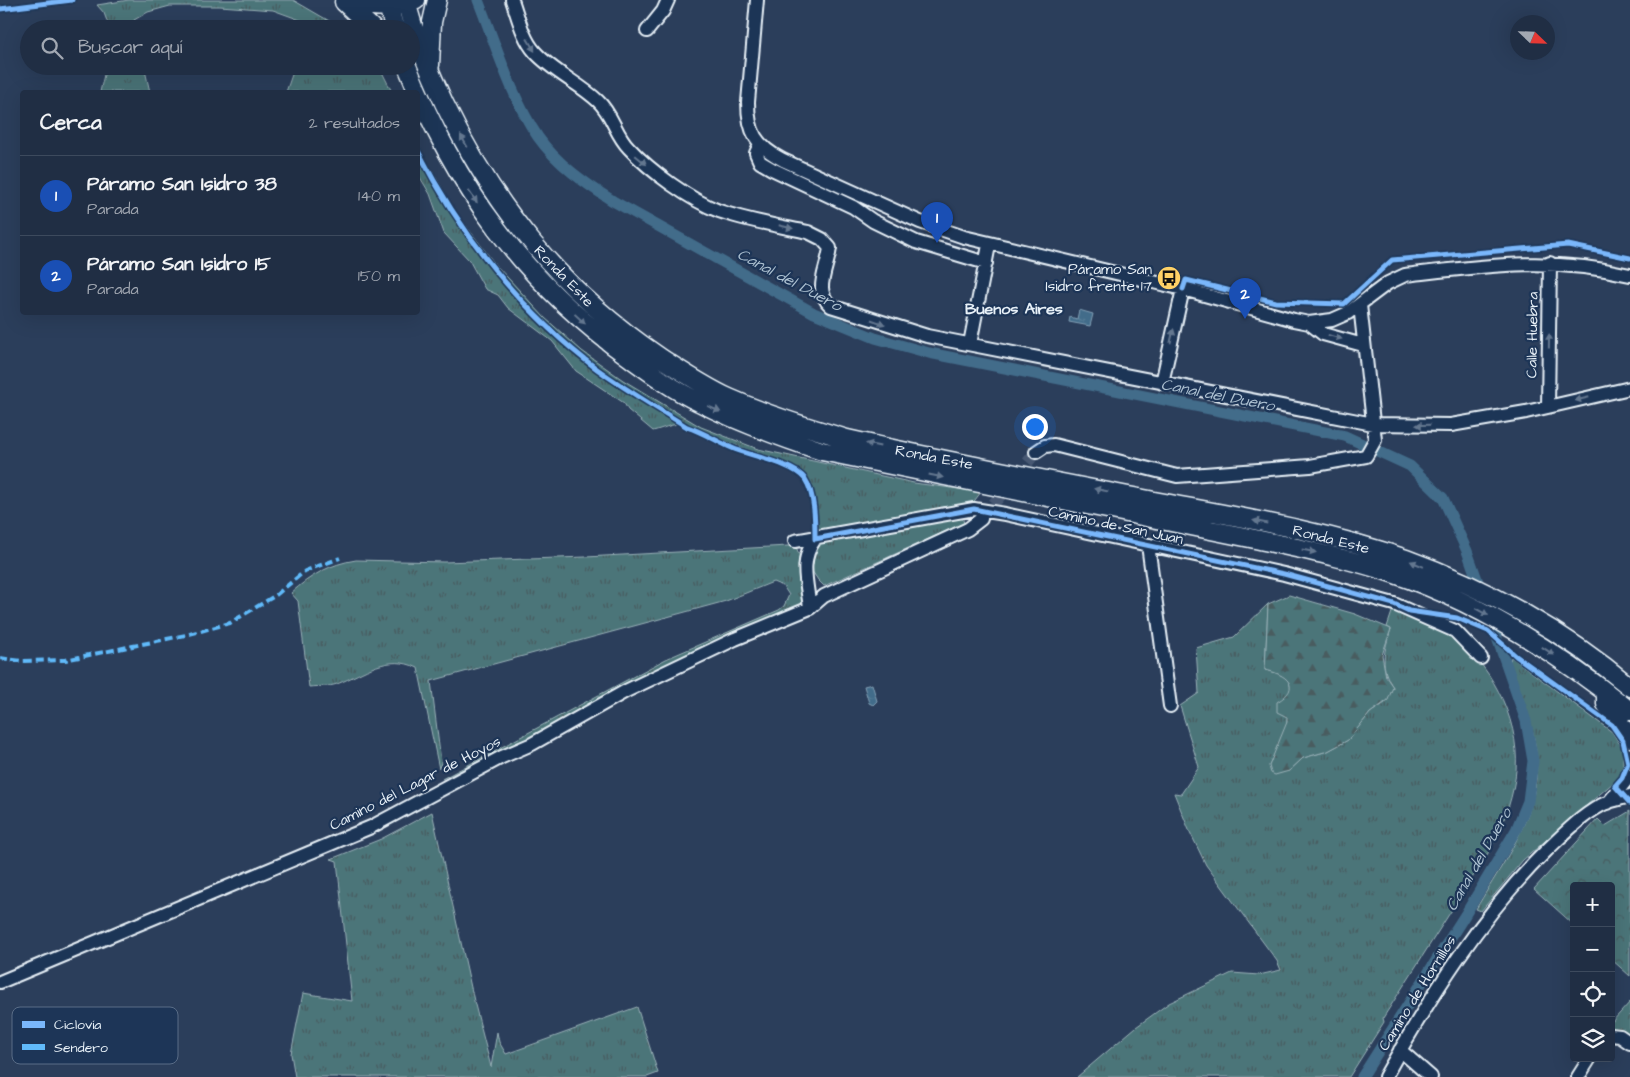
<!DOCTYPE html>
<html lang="es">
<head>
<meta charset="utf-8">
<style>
	body { margin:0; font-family:"Architects Daughter",sans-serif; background:#2d3a4f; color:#f1f3f6 }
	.controls { position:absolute; right:15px; bottom:15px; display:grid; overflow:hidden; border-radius:5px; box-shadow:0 5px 20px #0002 }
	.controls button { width:45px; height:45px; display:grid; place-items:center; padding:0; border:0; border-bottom:1px solid #3d4a5d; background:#202e44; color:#f1f3f6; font:25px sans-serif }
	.compass { position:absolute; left:1510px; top:15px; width:45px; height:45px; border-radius:50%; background:#202e44; box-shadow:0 5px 20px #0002; rotate:113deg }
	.you { position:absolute; left:1034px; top:426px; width:18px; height:18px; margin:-12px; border:4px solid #fff; border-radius:50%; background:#1a73e8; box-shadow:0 0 0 8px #1a73e833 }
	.badge { display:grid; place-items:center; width:32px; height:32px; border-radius:50%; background:#ffd166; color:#fff; font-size:16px; font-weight:700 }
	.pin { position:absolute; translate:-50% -41px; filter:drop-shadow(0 1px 2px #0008) }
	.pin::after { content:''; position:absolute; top:26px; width:18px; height:15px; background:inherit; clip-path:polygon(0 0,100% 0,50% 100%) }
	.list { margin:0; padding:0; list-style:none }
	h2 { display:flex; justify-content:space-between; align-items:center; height:65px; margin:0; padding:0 20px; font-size:21px }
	h2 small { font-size:16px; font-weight:400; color:#a2a8b2 }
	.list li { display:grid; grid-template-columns:32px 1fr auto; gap:15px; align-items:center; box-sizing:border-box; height:80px; padding:0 20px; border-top:1px solid #3d4a5d }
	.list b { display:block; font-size:19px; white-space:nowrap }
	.list p { margin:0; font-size:16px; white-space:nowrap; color:#a2a8b2 }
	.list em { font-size:16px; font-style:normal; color:#a2a8b2 }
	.icon { flex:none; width:28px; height:28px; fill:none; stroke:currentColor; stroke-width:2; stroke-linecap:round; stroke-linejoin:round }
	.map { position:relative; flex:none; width:1630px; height:1077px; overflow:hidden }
	.search { position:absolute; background:#202e44; box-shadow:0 5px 20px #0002; left:20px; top:20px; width:400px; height:55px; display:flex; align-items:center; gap:12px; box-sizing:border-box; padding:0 18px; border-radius:28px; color:#a2a8b2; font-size:19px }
	.panel { position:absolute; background:#202e44; box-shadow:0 5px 20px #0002; left:20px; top:90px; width:400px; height:225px; border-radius:5px }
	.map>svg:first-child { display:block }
	.grass { fill:url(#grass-tufts); stroke:#9ab2b8 }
	.forest { fill:url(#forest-firs); stroke:#9ab2b8 }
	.park { fill:url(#park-crowns); stroke:#9ab2b8 }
	.water { fill:url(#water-ripples); stroke:#84a1b6 }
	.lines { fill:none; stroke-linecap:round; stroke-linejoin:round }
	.canal { stroke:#426c8a; stroke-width:11 }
	.minor-tunnel { stroke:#475973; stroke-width:12; stroke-dasharray:12 6; stroke-linecap:butt }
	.minor-casing { stroke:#e8f1f8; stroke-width:16 }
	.highway-casing { stroke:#e8f1f8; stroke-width:21 }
	.minor { stroke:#1d3557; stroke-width:12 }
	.highway { stroke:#1d3557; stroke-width:18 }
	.quiet { stroke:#60bafa; stroke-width:4; stroke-dasharray:8 4; stroke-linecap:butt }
	.cycleway-casing { stroke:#1d3557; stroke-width:8 }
	.cycleway { stroke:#7ab7fb; stroke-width:5 }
	.oneway { fill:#64778f }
	.labels { text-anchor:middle; stroke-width:4.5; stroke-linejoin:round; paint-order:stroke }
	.poi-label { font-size:15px; fill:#e8f1f8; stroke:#1d3557; text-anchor:end }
	.street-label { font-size:15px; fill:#e8f1f8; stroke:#1d3557 }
	.water-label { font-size:16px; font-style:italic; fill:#aec2d2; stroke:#1d3557 }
	.neighbourhood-label { font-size:16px; font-weight:bold; fill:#e8f1f8; stroke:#1d3557 }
	.key { fill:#1d3557; stroke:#5a6d87; stroke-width:1 }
	.key-label { font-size:14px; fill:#e8f1f8 }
</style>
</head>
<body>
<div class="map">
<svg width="1630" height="1077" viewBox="0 0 1630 1077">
	<defs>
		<pattern id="grass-tufts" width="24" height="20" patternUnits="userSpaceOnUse" patternTransform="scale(1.25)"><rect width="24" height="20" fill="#4b7479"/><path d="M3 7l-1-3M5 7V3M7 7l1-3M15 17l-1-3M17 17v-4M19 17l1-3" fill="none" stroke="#485c5f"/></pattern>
		<pattern id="forest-firs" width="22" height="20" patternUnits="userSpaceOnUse" patternTransform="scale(1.25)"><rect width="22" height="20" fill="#4b7479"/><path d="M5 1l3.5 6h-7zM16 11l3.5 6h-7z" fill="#485c5f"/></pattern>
		<pattern id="park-crowns" width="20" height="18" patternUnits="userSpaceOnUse" patternTransform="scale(1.25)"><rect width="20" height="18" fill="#4b7479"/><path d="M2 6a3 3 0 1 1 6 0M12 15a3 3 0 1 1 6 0" fill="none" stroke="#485c5f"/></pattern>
		<pattern id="water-ripples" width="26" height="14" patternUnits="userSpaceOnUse" patternTransform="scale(1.25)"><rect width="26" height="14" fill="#426c8a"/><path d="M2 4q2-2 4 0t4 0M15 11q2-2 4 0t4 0" fill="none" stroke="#5d819b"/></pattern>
	</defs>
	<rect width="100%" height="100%" fill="#2b3e5b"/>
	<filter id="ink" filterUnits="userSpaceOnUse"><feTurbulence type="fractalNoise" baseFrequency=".02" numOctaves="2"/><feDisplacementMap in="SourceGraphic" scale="10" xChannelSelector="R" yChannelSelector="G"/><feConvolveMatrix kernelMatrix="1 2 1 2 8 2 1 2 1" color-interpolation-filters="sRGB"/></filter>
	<g filter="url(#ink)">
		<path class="grass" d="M129,0H293L343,29H314L303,21L273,10L220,6H170L148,12L134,20L135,29H110L104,13L97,5Z
			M106,66H144L150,92H100Z
			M295,66H379L392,92H286Z
			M418,146L456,212L495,264L545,318L582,351L623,380L701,427L758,449L914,483L981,492L969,508L818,532C817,515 817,486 803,474C786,459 746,451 725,441C713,436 702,428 690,425C677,421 665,428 653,431L628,410L624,403L576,371L552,341L508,308L498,295L485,289L469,260L444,233L430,194L418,174Z
			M961,514L964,523L824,586L818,580L810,568L814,546L820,543Z
			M788,546L796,547L799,554L802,603L799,606L634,682L523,741L442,779L666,659L779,610L784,606L789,595L783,586L773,582L726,601L431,681L441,762L439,769L418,668C387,653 365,673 337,684C329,687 318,686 309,687L298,601L291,593C311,575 330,564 356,560L444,562L586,557Z
			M1268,604L1265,670C1277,673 1290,675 1291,691L1286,729L1269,766L1289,771L1303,758L1328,751L1348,740L1370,713L1385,703L1393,687C1379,667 1384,651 1391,629L1387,627L1393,609C1409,616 1443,627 1455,637C1495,670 1523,727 1515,779C1511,804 1502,827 1490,850L1383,1018L1384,1022L1349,1077H1077L1136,1027L1169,1003L1232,973L1259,975L1281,970L1277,961L1206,865L1189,830L1174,793L1181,794L1199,767L1180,706L1199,693L1196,648L1234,637Z
			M1511,657L1612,732L1623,749V770L1621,776L1523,860L1481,911L1476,909C1511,848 1552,801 1531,726C1526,708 1506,674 1511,657Z
			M432,812L474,1001L491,1067L497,1032L499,1042L506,1054L637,1007L658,1073L647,1077H295L291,1054L303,993L352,1001L337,861L331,859L381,839Z"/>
		<path class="forest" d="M1289,595L1355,614L1391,629L1382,655L1386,677L1393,687L1388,700L1370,713L1348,740L1328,751L1303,758L1289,771L1275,775L1271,773L1269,766L1287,722V717L1277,712V702C1303,687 1286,674 1265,670L1268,604Z"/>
		<path class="park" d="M1630,811V976L1611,959V886H1574V925L1534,889L1598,819L1605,826Z
			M1630,1002V1036L1619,1029L1611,1028V1023Z"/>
		<path class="water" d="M1079,310L1093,314L1090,326L1069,322L1070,317L1077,319Z
			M872,684L877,701L873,705L869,703L864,686Z"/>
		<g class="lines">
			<path class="canal" d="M478,0C495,43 512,99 538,137C557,164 586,184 613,201L814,313L875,338L929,353L1345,436L1410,466L1443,498L1467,551L1482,593
				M1362,1077L1465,915L1516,830L1528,801L1533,761L1526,721L1489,615"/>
			<path class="minor-tunnel" d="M982,518L1036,452"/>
			<g class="minor-casing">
				<path id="minor" d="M512,0C518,17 523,39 535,52C553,72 579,83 598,101C613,115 615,134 629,148C650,171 690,200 719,211C748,221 779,226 808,232L822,239L830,248C827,271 813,290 831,306L927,336L1373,424L1451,425L1526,412L1630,388
					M757,0L748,102C748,132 756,146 783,160L920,222L964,237L1183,289L1294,320L1309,323L1332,320L1348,313L1388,283L1405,275C1484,266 1551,256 1630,275
					M647,31L663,11L668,0
					M760,144L756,153L760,162L772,169L853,207L873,221L916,242L986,263
					M1309,323L1323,334L1363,345
					M970,344L989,245
					M1162,383L1183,289
					M1548,407L1550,263
					M1036,452L1045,446L1054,445L1177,476L1310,466L1366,456L1375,440L1360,305
					M795,541L974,509L1005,514L1284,574L1394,604L1455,631L1481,658
					M1148,545L1170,706
					M810,608C807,582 799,561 815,539
					M1608,803L1630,776
					M0,982L371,827L502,757L532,744L626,691L735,639L810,608L824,596L968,529L981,519
					M1611,1035L1620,1036L1630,1043
					M1400,1050L1431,1077
					M1385,1077C1431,995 1481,915 1548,849C1566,832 1585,812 1608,802C1615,800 1623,798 1630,796
					M1578,1077L1590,1058"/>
			</g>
			<g class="highway-casing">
				<path id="highway" d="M386,0L395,29
					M406,0C414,36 429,70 444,103C494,207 562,291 658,356C681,371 705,387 729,398C767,415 807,427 847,439C949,462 1052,481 1154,501C1238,517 1325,531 1406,559C1486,588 1565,632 1630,687
					M344,2L373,29
					M349,4C371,6 395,10 416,0
					M430,65L432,22L437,0
					M407,66C455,186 523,281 629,357C651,373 674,390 699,402C738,422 780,437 822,451L1255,539C1301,549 1347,558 1392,573C1479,602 1558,653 1630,711
					M1606,692V704L1630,738"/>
			</g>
			<use href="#minor" class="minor"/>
			<use href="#highway" class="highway"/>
			<path class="quiet" d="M0,658L21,661L65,660L186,635L230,623L276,595L305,571L340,558"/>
			<g class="cycleway-casing">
				<path id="cycleway" d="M0,9L72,0
					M418,151C460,234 522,313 597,369C626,390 657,408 687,427C703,432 716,441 732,448C750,456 793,463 805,479C815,494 815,521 815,539L974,509L1284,574L1394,604L1409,611L1457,618L1488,631L1516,656L1612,725L1623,741L1628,763L1622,778L1615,786L1630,803
					M1183,289L1186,280L1276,302L1344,304L1392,260L1568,245L1630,258"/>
			</g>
			<use href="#cycleway" class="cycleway"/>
		</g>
		<defs><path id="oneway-solid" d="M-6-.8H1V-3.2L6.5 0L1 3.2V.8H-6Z" transform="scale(1.25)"/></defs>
		<g class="oneway">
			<use href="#oneway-solid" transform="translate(531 45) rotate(59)"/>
			<use href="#oneway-solid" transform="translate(464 141) rotate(-119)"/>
			<use href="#oneway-solid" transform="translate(641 160) rotate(40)"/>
			<use href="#oneway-solid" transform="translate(473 197) rotate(54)"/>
			<use href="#oneway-solid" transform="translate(786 227) rotate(13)"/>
			<use href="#oneway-solid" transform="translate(580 319) rotate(43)"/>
			<use href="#oneway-solid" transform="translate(878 322) rotate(19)"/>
			<use href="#oneway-solid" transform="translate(1172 336) rotate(-77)"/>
			<use href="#oneway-solid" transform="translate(1335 337) rotate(16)"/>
			<use href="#oneway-solid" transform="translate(1549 341) rotate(-89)"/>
			<use href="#oneway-solid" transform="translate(1582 399) rotate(167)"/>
			<use href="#oneway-solid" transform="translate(714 409) rotate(24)"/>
			<use href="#oneway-solid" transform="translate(1423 425) rotate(179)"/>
			<use href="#oneway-solid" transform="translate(873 445) rotate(-168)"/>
			<use href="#oneway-solid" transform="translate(936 476) rotate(12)"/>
			<use href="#oneway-solid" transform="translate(1101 490) rotate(-169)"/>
			<use href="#oneway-solid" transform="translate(1260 522) rotate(-168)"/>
			<use href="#oneway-solid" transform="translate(1309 551) rotate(12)"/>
			<use href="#oneway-solid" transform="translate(1417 564) rotate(-157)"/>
			<use href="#oneway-solid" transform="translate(1482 612) rotate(28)"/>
			<use href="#oneway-solid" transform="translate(1548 651) rotate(34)"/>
		</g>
	</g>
	<defs>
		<g id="bus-disc" transform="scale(1.25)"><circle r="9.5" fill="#ffd166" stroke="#1d3557"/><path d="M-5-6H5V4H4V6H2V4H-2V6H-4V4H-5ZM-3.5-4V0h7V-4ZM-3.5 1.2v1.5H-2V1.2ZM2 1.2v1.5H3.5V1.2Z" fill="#111"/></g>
	</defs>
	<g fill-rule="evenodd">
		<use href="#bus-disc" x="1169" y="278"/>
	</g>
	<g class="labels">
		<g class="poi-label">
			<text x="1152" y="274">Páramo San<tspan x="1152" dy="17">Isidro frente 17</tspan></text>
		</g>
		<g class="street-label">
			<text transform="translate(564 276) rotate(46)" y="5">Ronda Este</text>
			<text transform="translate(1532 335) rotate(-89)" y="5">Calle Huebra</text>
			<text transform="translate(934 457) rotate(11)" y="5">Ronda Este</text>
			<text transform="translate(1116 525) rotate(12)" y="5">Camino de San Juan</text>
			<text transform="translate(1331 539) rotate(14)" y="5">Ronda Este</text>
			<text transform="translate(415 783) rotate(-27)" y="5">Camino del Lagar de Hoyos</text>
			<text transform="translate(1417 993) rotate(-58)" y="5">Camino de Hornillos</text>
		</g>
		<g class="water-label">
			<text transform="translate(790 279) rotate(28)" y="6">Canal del Duero</text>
			<text transform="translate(1218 394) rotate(11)" y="6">Canal del Duero</text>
			<text transform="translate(1478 859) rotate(-60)" y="6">Canal del Duero</text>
		</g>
		<g class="neighbourhood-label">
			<text x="1014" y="314">Buenos Aires</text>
		</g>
	</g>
	<rect x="12" y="1007" width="166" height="57" rx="8" class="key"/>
	<rect x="22" y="1021" width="23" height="7" fill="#7ab7fb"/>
	<rect x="22" y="1044" width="23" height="6" fill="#60bafa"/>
	<g class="key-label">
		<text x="54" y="1029">Ciclovía</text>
		<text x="54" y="1052">Sendero</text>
	</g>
</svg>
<div class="controls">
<button>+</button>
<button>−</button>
<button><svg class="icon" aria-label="locate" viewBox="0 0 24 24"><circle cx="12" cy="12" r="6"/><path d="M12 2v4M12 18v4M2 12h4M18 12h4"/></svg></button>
<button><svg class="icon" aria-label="layers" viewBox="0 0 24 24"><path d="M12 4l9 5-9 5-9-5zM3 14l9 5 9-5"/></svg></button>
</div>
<svg class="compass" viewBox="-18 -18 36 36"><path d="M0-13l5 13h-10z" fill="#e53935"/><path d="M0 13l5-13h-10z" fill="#a2a8b2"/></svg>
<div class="you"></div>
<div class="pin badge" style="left:937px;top:243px;background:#1a4fb4">1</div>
<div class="pin badge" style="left:1245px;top:319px;background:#1a4fb4">2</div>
<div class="search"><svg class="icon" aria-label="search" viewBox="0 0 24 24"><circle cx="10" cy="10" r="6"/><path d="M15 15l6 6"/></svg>Buscar aquí</div>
<section class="panel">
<h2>Cerca<small>2 resultados</small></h2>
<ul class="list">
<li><span class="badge" style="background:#1a4fb4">1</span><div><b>Páramo San Isidro 38</b><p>Parada</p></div><em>140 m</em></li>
<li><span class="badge" style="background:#1a4fb4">2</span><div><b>Páramo San Isidro 15</b><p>Parada</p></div><em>150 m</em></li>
</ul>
</section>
</div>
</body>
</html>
